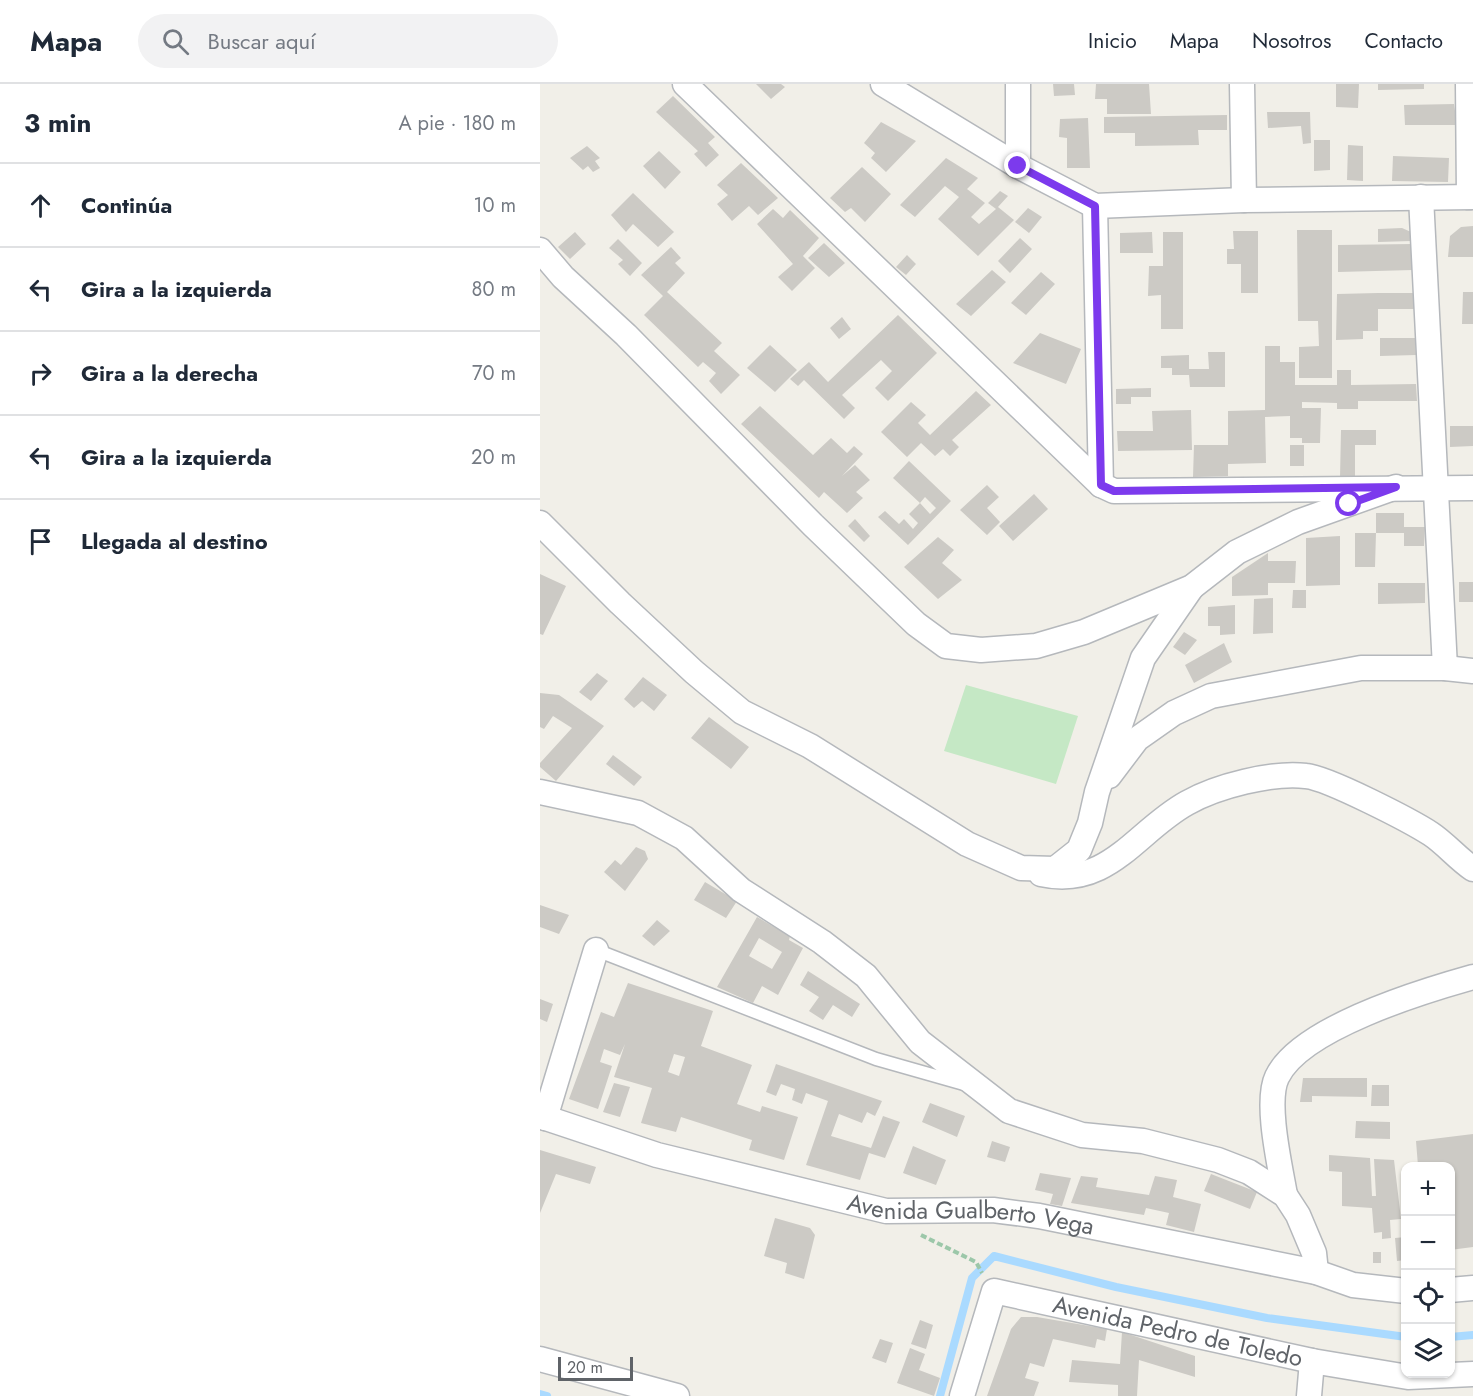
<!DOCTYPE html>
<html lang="es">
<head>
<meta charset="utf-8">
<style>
	body { margin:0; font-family:Jost,sans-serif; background:#f2f2f3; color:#1f2937 }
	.controls { position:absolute; right:18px; bottom:18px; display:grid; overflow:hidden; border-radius:12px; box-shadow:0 2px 4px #0004 }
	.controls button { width:54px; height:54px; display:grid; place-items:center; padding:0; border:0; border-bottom:2px solid #e0e1e3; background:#fff; color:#1f2937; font:30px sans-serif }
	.scale { position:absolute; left:18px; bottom:15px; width:75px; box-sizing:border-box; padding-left:6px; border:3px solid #5f6368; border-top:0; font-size:16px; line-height:21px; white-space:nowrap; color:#5f6368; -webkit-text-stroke:4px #fff; paint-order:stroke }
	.stop { position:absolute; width:18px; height:18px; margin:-14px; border:4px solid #7c3aed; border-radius:50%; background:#fff }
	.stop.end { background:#7c3aed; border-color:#fff; box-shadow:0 2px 6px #0008 }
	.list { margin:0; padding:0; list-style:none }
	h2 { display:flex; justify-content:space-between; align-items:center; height:78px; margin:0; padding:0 24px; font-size:26px }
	h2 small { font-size:20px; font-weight:400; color:#747a83 }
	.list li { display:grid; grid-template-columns:39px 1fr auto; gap:18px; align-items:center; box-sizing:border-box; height:84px; padding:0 24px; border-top:2px solid #e0e1e3 }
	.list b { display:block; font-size:22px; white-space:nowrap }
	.list em { font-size:20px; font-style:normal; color:#747a83 }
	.icon { flex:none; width:33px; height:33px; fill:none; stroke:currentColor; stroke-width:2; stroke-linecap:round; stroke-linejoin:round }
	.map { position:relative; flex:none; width:933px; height:1312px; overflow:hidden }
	header { display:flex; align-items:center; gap:36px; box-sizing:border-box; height:84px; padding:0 30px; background:#fff; border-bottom:2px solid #e0e1e3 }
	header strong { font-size:28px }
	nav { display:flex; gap:33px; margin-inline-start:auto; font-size:21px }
	.search { width:420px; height:54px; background:#f2f2f3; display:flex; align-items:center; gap:15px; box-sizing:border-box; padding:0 21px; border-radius:33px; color:#747a83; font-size:22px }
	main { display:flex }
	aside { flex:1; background:#fff }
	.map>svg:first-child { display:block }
	.green { fill:#c5e8c5 }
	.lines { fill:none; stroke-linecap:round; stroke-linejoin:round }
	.stream { stroke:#aadaff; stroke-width:8 }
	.building { fill:#cccac5; fill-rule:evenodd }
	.service-casing { stroke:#b5b8bc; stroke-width:15 }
	.minor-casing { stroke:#b5b8bc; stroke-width:27 }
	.path { stroke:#9cc7a9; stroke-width:4; stroke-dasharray:6 3; stroke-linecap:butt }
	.service { stroke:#fff; stroke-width:12 }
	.minor { stroke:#fff; stroke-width:24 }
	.route { stroke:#7c3aed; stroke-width:8 }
	.labels { text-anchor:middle; stroke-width:4.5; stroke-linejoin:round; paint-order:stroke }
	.street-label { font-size:24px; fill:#5f6368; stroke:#fff }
</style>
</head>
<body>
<header>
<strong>Mapa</strong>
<div class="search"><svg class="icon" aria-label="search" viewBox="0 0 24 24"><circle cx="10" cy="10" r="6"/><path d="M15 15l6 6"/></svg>Buscar aquí</div>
<nav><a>Inicio</a><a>Mapa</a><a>Nosotros</a><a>Contacto</a></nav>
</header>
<main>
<aside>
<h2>3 min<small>A pie · 180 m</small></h2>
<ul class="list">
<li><svg class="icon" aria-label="ahead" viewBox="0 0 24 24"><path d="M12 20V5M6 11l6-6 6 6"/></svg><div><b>Continúa</b></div><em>10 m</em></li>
<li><svg class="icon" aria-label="left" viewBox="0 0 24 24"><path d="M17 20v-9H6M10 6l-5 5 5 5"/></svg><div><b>Gira a la izquierda</b></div><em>80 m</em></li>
<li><svg class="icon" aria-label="right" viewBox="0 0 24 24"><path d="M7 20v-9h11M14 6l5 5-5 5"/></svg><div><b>Gira a la derecha</b></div><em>70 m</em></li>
<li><svg class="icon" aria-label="left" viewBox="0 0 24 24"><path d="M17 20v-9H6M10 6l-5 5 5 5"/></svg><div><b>Gira a la izquierda</b></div><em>20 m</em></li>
<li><svg class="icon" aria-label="arrive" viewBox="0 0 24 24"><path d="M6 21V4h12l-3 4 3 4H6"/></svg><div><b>Llegada al destino</b></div></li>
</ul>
</aside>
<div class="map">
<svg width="933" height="1312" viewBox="0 0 933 1312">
	<rect width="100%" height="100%" fill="#f1efe8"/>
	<path class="green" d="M426,601L538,632L516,700L404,667Z"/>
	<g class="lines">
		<path class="stream" d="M910,1253L933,1251
			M0,1310L7,1312
			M400,1312L432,1194L454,1172L576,1203L727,1234L866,1253"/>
	</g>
	<path class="building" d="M216,0H241L245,3L231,15Z
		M513,0H534L535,11L514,12Z
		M556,0H609L611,30H567V15H555Z
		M796,0H819L818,24L796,23Z
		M838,0H884V5L838,6Z
		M133,12L175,53L168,59L179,71L166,83L154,70L158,67L116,28Z
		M914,20L917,41H865L864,21Z
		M727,28H770L771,59L763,60L761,42L728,44Z
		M687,31V46H658L659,61L595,62V49H564V33Z
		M548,34L550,84H527V54L519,53L520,35Z
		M341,38L376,57L346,88L331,74L335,69L324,59Z
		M774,56H790V86L774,87Z
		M808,61L823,62V97L807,96Z
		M47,62L60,74L55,77L60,84L53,88L48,82L43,86L30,74Z
		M119,67L141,88L125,105L103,82Z
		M853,72L909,74L908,98L852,97Z
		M406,74L438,94L427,105L445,119L431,133L439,140L456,125L448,119L460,107L468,112L458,123L474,136L438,172L398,135L419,113L405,102L375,133L360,121Z
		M201,79L238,114L218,131L209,122L192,137L177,120L188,111L177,101Z
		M322,83L351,110L325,138L311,124L305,128L290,114Z
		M93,109L134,148L118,163L93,140L86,148L71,131Z
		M488,124L502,133L489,149L475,138Z
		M233,125L243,134L250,126L279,154L263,172L275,184L252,207L238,193L253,180L217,140Z
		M933,142V173H908L910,152L921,143Z
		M862,144L871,148L872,157L838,158V145Z
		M757,146H792V294H759V263L779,262L778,237H758Z
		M693,147H718V209H701V180H687V165H694Z
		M35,148L46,160L30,175L18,163Z
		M612,148L613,169H580V149Z
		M623,148H643V245H621V211L608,212L609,182H623Z
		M480,154L492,165L470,189L458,177Z
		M78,155L102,179L90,192L78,180L83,176L69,164Z
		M284,159L305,179L289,193L268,174Z
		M872,160L873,186L798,188V161Z
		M131,163L141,174L135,179L145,189L127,208L182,259L174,267L200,291L181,310L169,297L176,289L163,278L158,283L104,231L123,212L101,191Z
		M367,171L376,180L366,191L356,183Z
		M452,186L466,198L431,232L416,220Z
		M501,188L515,200L486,231L471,219Z
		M923,208H933V240H922Z
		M838,209H874V225H838V247H823V255L796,256L797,210Z
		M358,231L397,269L348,317L335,304L352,287L341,276L302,311L315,324L304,335L264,296L258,302L250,295L269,278L288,298Z
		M302,233L311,245L299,255L290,244Z
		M500,249L541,265L526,300L473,279Z
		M840,254H875L876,271L840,272Z
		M230,261L257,286L235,308L207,284Z
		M725,262H740V278H755V301H797V286H811V301L876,300L877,317H818V325H797V319L762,318V324H781L780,359H762V354H750V332L725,333L726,379L688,380V392L653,393L654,361H688V327L725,326Z
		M668,268H685V303H650L649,291H632V284H621V272L649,271V285H669Z
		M611,304V313H591V320H576V305Z
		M436,307L451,321L412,356L419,363L410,372L403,365L395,372L381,359L367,373L341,348L371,318L386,331L378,339L390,351Z
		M220,322L273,371L291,354L307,369L314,362L323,370L302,392L315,381L330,396L316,408L323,414L307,429L284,408L279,414L201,340Z
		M651,326L652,366L578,367L577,347H613L612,327Z
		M910,342H933V362L910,363Z
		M801,346H836V361H815V394H800Z
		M750,361H764V382H750Z
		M369,377L411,417L368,461L338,433L345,427L359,440L364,435L373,445L378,439L369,430L380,419L390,430L396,424L385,413L380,419L353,394Z
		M447,401L459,413L447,424L460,438L447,451L420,426Z
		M494,410L508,425L473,457L459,442Z
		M836,429H864V443H885L884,462H864V449H836Z
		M315,435L330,452L324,458L308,442Z
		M815,449H836L835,483H815Z
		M800,452V501L766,502V454Z
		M398,453L414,466L402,479L422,496L398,515L364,483Z
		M728,469V477H756L755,499H728V511L692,512V493Z
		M0,490L26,502L3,551L0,550Z
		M919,498H933V518H919Z
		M838,499H885V519L838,520Z
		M753,506H766V524H752Z
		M733,514V549L713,550L714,515Z
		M695,521V550L680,551V542H668V523Z
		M644,548L657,556L645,571L633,563Z
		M684,559L692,578L654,599L645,581Z
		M57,589L68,597L51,617L39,608Z
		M103,593L127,611L114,627L102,617L94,624L84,615Z
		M0,609L19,611L64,642L16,697L0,683V679L32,644L13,632L4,645L0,643Z
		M169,633L209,663L191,685L151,654Z
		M73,671L102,693L94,702L66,680Z
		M96,763L105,767L108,775L85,807L64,788L75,776L81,781Z
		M165,798L197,817L186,834L154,816Z
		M0,821L29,831L19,850L0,843Z
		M217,833L250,852L249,856L263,864L238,911L222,902L213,919L177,903ZM219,854L242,868L232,885L209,872Z
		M117,836L130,847L114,862L102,852Z
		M268,887L320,920L312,933L293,921L283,936L269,927L279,913L260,901Z
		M88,899L173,927L161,962L212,981L197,1020L220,1028L222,1022L258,1033L244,1076L209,1066L212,1056L141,1033L136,1048L101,1039L112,1004L74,993L85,960L80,971L64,965L60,978L72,982L58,1025L29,1015L61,928L74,933ZM134,970L145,973L139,992L128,988Z
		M0,915L13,920L7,938L0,935Z
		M236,980L342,1017L335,1032L327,1028L322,1039L299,1030L291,1052L331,1064L343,1032L360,1038L345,1074L329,1069L320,1096L266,1081L288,1017L266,1009L262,1020L252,1016L255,1005L241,1000L236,1012L226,1008Z
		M763,994H827V1013L772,1012V1018H760Z
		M74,999L90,1003L80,1033L63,1028Z
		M832,1001H849V1022H831Z
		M390,1019L425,1032L417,1053L382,1038Z
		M816,1037L850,1038V1055L815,1054Z
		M933,1050V1163L910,1166V1082H878L876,1057Z
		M452,1057L470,1063L465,1078L447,1073Z
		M373,1062L406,1076L396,1101L363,1089Z
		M0,1066L56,1083L50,1100L16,1090L0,1129Z
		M789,1071L830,1074L832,1112H836L834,1075L854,1076L861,1135L850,1136L851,1154L842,1155V1148L834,1149L832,1124L802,1122V1088L789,1087Z
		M500,1089L531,1094L522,1122L510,1120L513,1110L495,1106Z
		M671,1090L717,1108L710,1125L664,1107Z
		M541,1092L558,1094L556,1103L609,1111L615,1092L637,1096L633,1113L661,1120L654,1148L626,1141L629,1129L606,1124L604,1131L531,1119Z
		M235,1134L270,1144L275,1151L264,1195L245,1189L247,1179L224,1172Z
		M866,1153V1176L857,1177L855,1154Z
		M833,1168H841V1179H833Z
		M481,1233H497L567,1245L565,1257L557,1255L555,1264L513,1255L504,1283L490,1279L485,1294L499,1298L494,1312H447L471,1245Z
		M380,1236L393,1241L386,1265L371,1260Z
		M582,1248L655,1272V1293L599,1276L597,1312H578V1301L529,1298L532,1276L580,1280Z
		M340,1255L353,1259L346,1279L332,1274Z
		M370,1264L385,1270L379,1286L400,1294L394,1312L357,1299Z"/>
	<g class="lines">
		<g class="service-casing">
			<path id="service" d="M56,866L336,975L424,1000"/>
		</g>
		<g class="minor-casing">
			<g id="minor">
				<path d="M145,0L561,401L574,407L933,404"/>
				<path d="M343,0L478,82L555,122L704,116L933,113"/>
				<path d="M702,0L704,116"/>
				<path d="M928,0L929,113"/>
				<path d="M478,82V0"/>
				<path d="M881,113L905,584"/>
				<path d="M555,122L561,401"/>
				<path d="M0,166L23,193L86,251L273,441L376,540L406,562L441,566L496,562L544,548L652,503L697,468L758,438L856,403"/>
				<path d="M0,439L80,519L154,588L202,628L270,662L427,760L481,784L515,785L539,766L550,739L557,708L603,574L652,503"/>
				<path d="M569,692L597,655L634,629L671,612L821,584H905L933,587"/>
				<path d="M0,708L98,729L144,754L201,806L282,858L326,892L380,958L469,1027L542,1051L603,1057L678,1076L709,1088L745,1111L758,1131L774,1169L776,1188"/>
				<path d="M501,790C569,805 596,747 647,719C677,702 732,688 766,692C788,694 871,737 891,750C906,760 918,775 933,785"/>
				<path id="s1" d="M0,1032L117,1071L346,1127L453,1126L499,1132L776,1188L813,1201L866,1207"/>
				<path d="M5,1034L56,866"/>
				<path d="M745,1111C740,1082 725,1018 737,993C760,944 883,907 933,893"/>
				<path d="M910,1206L933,1204"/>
				<path d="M0,1275L137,1312"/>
				<path id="s2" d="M422,1312L454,1207L772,1277L868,1293L933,1290"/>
				<path d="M769,1312L772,1277"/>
			</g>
		</g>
		<path class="path" d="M381,1151L436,1178L442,1189"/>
		<use href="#service" class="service"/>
		<use href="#minor" class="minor"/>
	</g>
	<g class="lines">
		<path class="route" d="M478,82L555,122L561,401L574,407L856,403L809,420"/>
	</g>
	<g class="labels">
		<g class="street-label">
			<text dy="8" stroke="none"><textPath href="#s1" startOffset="444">Avenida Gualberto Vega</textPath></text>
			<text dy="8" stroke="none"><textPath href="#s2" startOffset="298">Avenida Pedro de Toledo</textPath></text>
		</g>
	</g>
</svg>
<div class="controls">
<button>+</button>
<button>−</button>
<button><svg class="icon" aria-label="locate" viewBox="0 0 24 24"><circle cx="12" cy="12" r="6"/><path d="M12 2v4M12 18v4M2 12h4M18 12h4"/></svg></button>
<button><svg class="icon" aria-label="layers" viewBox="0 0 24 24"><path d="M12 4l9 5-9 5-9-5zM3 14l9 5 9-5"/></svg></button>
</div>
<div class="scale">20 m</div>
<div class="stop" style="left:809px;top:420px"></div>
<div class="stop end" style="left:478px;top:82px"></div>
</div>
</main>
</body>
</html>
